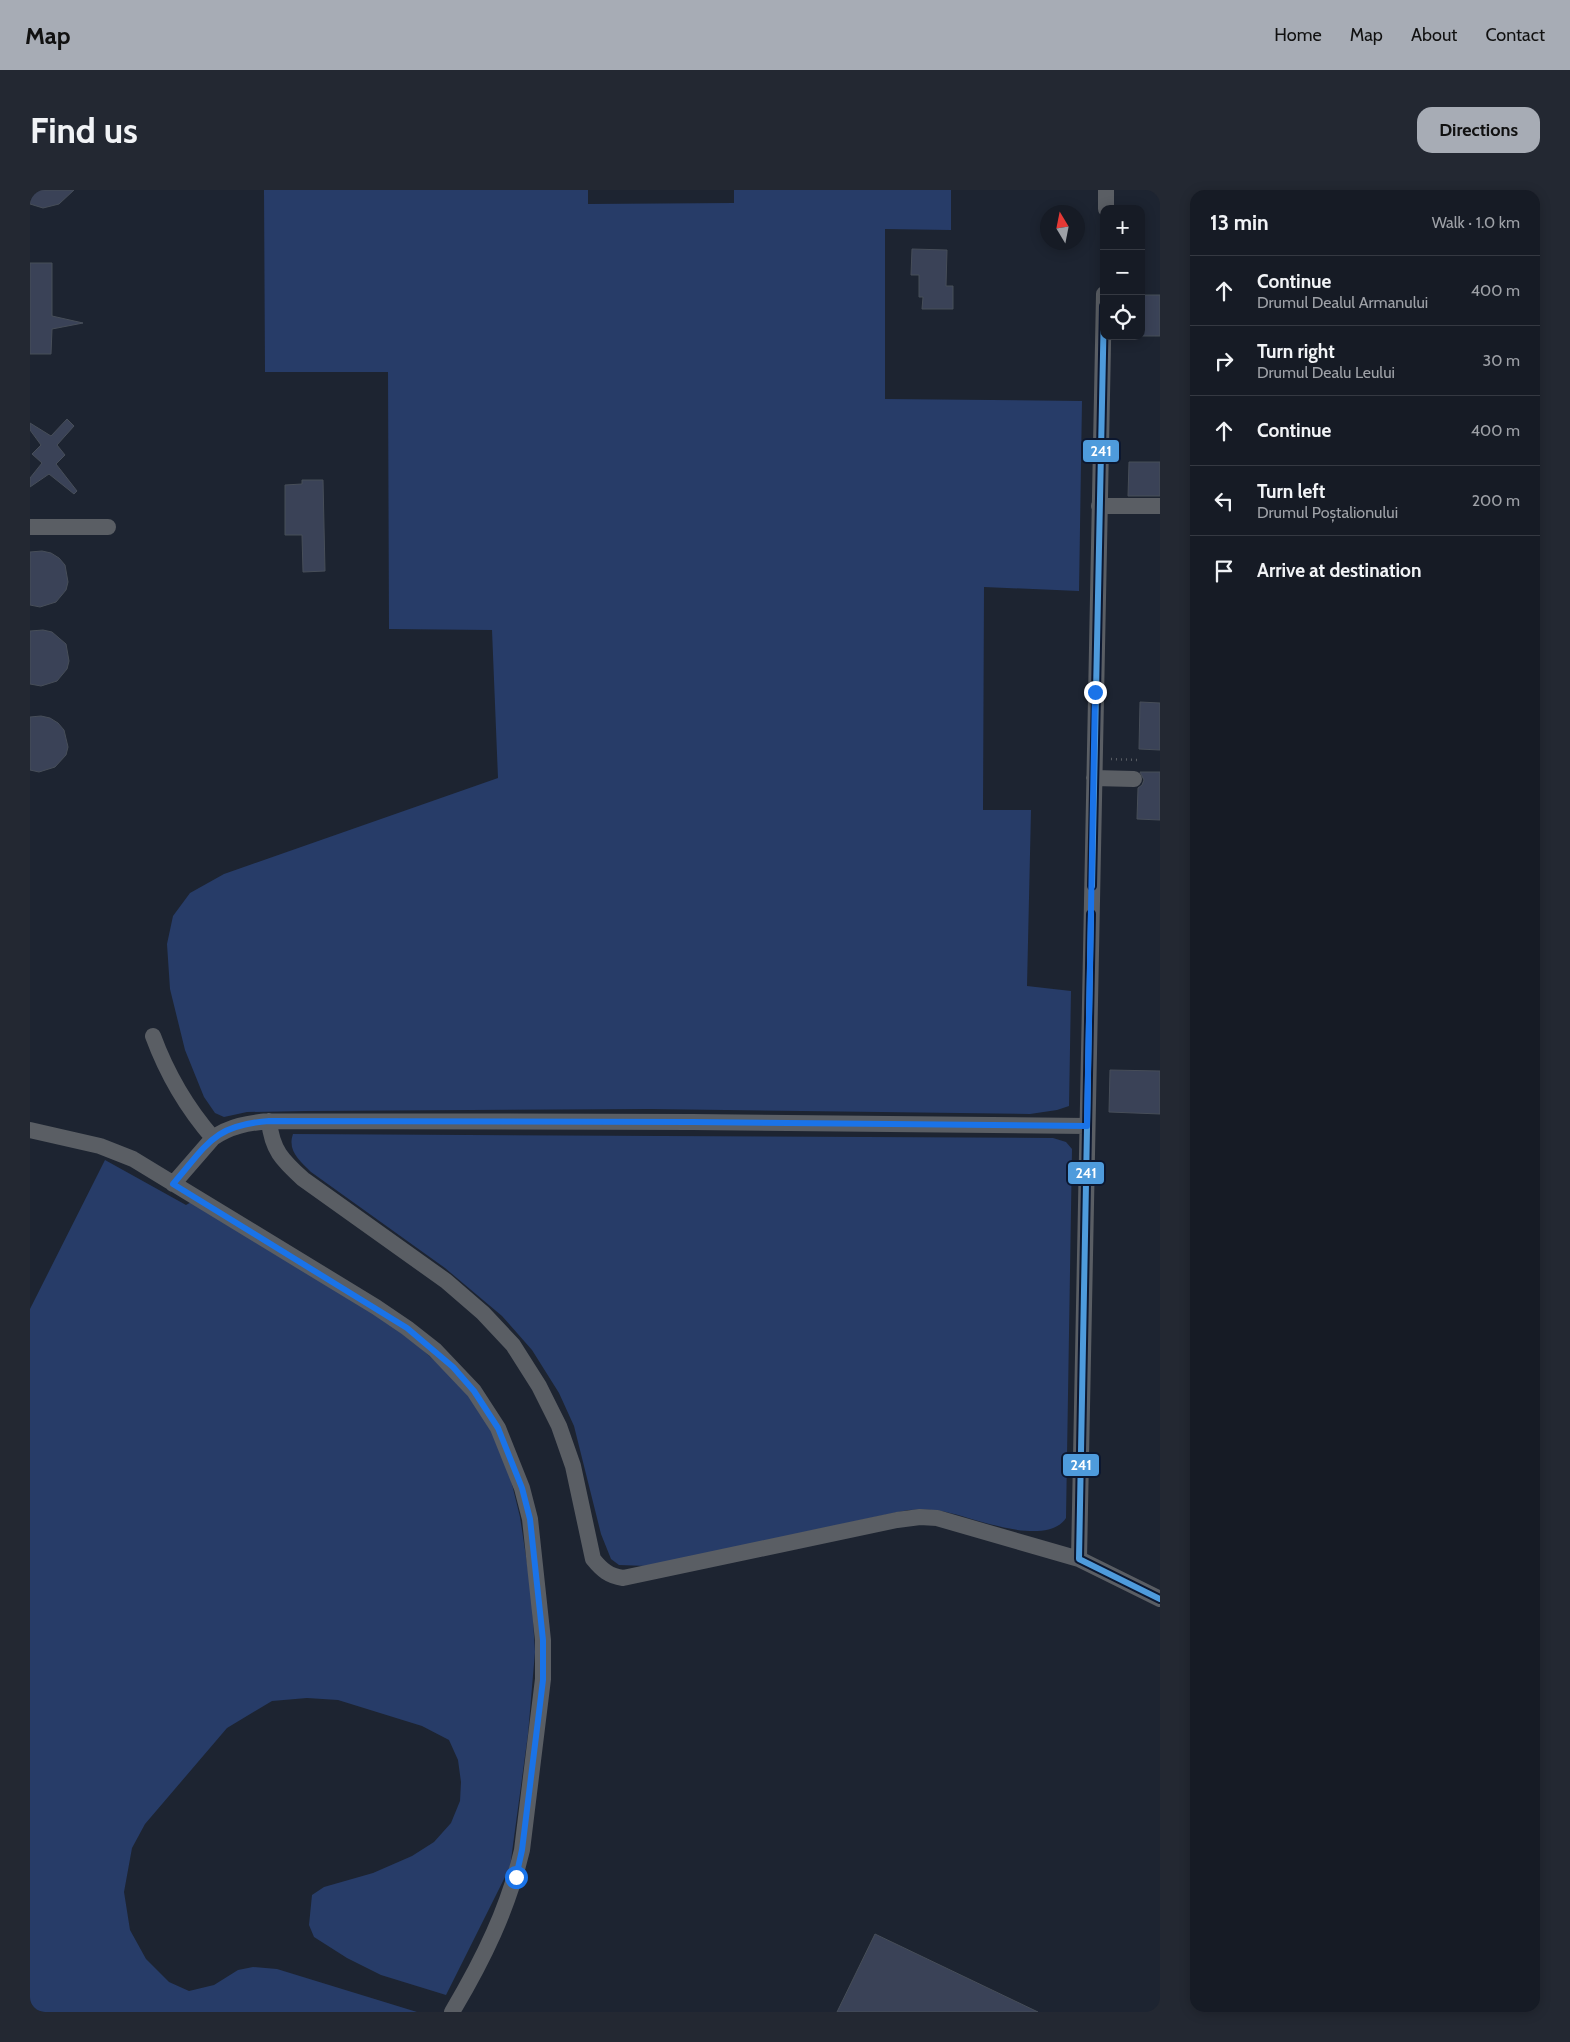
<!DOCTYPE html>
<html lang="en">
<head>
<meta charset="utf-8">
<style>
	body { margin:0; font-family:Cabin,sans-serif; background:#232832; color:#f1f3f6 }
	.controls { position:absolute; right:15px; top:15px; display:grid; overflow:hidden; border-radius:10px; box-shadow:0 2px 12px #0003 }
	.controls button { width:45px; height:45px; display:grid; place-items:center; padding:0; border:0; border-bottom:1px solid #353942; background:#161b25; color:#f1f3f6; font:25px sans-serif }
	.compass { position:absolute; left:1010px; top:15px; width:45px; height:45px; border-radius:50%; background:#161b25; box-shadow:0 2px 12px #0003; rotate:350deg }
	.stop { position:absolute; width:15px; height:15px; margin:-11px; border:4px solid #1a73e8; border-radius:50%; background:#fff }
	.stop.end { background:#1a73e8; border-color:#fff; box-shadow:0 1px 5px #0008 }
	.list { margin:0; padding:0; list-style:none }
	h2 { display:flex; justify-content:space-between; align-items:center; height:65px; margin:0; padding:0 20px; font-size:21px }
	h2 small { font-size:16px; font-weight:400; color:#9ea1a7 }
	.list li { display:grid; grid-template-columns:32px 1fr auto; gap:15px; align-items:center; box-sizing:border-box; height:70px; padding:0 20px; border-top:1px solid #353942 }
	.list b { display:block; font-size:19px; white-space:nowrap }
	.list p { margin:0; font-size:16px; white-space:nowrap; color:#9ea1a7 }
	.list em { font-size:16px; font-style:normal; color:#9ea1a7 }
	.icon { flex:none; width:28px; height:28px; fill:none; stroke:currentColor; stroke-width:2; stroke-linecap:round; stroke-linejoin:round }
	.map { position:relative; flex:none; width:1130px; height:1822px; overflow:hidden; border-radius:15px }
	header { display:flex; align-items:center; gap:30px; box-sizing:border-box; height:70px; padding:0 25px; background:#a7acb5; color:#111 }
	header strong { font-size:24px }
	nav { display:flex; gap:28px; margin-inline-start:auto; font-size:18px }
	.intro { display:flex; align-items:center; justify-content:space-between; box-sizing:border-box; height:120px; padding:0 30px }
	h1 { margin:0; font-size:35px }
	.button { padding:12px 22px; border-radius:15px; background:#a7acb5; color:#111; font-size:18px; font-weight:700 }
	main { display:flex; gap:30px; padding:0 30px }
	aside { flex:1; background:#161b25; border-radius:15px; box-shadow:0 2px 12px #0003 }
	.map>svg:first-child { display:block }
	.green { fill:#273c68 }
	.building { fill:#3a4257; stroke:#474e59 }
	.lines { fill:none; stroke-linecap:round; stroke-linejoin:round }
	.path { stroke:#585c63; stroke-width:2.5; stroke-dasharray:1 4; stroke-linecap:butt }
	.minor { stroke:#5a5e64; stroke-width:16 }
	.bus-1-casing { stroke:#0c172f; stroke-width:10 }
	.bus-1 { stroke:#4e9bdc; stroke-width:6 }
	.route { stroke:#1a73e8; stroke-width:6 }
	.line-badge { stroke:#0c172f; stroke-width:2 }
	.badge-label { font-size:14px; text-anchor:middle; font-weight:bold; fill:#fff }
</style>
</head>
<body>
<header>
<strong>Map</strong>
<nav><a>Home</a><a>Map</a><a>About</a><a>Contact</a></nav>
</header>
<div class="intro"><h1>Find us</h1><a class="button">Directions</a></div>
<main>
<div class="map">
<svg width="1130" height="1822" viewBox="0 0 1130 1822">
	<rect width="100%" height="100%" fill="#1d2431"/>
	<path class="green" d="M234,0H558V14L704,13V0H921V40L855,39V209L1052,211L1049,401L954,397L953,620H1001L997,796L1041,801L1039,916L1027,920L1000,924L620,919L276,921L217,922L194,927L185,923L174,907L155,860L140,799L137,754L143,726L160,703L194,684L468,588L462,440L359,439L358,182H235Z
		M263,944L1023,948L1036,952L1042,959L1036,1328C1016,1358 945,1328 916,1322C903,1319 891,1320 878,1320L617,1376L589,1375L581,1369L571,1344L544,1236L529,1203L502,1160L472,1126L415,1078L281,982C270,971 257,961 263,944Z
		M75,970L156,1015L163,1011L365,1135L436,1199L465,1247L480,1286L490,1327L501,1399L505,1462L498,1544L480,1677L416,1805L351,1785L317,1768L284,1747L279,1735L282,1705L294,1697L343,1683L382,1666L404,1652L421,1633L430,1611L431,1592L428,1570L419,1550L392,1536L308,1510L277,1508L242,1511L197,1538L115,1634L102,1658L94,1702L100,1740L116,1769L139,1792L159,1801L184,1795L208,1780L223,1777L247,1779L387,1822H0V1119Z"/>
	<path class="building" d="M0,0H44L29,14L13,18L0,14Z
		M882,59L917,60L916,96H923V119H892L893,107H889V85H881Z
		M0,73H22V126L53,133L22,139L21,164H0Z
		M1111,105H1130V146H1111Z
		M37,229L44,236L27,255L35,265L26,274L47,301L44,304L19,284L0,297V288L12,273L2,264L11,255L0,240V233L21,246Z
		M1099,272H1130V306H1098Z
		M272,290H293L295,381L273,382L272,345H255V295L272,294Z
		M12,361L21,363L29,368L35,375L38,392L36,400L26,412L10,417L0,415V362Z
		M13,440L22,442L36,454L39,471L37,479L27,491L11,496L0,494V441Z
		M1110,512L1130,513V560L1109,559Z
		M11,526L20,528L28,533L34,540L38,557L36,565L25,577L9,582L0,580V527Z
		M1110,582H1130V630L1107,629L1108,598L1112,595L1114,590Z
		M1080,880L1130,881V924L1079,922Z
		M845,1744L1008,1822H807Z"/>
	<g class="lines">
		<path class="path" d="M1081,569L1107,570"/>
		<path class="minor" d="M1076,19V0
			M1069,316H1130
			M0,337H78
			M1064,588L1104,589
			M123,846C137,884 156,917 183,948
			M239,931C242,960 252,970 273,989L416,1091L453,1123L483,1155L509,1196L529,1236L543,1276L563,1369C572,1380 579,1386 593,1388L867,1330L890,1327L907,1328L1049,1369L1130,1409
			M0,940L70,956L103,969L346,1117L377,1138L405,1160L444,1201L468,1238L492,1298L500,1329L513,1450V1489L492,1660C478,1719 453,1770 422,1822
			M143,994L183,948C200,936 218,933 239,931L662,932L1057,936
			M1049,1369L1074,104"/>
		<g class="bus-1-casing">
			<path id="bus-1" d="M1062,696L1074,116
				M1061,724L1049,1369L1130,1409"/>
		</g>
		<use href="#bus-1" class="bus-1"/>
	</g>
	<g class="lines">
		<path class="route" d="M486,1687L492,1660L513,1490V1450L500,1329L492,1298L468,1238L444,1201L423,1177L377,1138L143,994C177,955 183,935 239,931L662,932L1057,936L1065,502"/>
	</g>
	<g class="line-badge">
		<rect x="1052" y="249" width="38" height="24" rx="5" fill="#4e9bdc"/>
		<rect x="1037" y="971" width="38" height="24" rx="5" fill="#4e9bdc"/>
		<rect x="1032" y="1263" width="38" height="24" rx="5" fill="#4e9bdc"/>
	</g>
	<g class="badge-label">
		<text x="1071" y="266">241</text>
		<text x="1056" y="988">241</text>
		<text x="1051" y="1280">241</text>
	</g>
</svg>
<div class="controls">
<button>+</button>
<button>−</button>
<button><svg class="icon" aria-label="locate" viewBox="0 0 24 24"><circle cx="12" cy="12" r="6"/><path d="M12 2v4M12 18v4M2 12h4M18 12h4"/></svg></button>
</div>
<svg class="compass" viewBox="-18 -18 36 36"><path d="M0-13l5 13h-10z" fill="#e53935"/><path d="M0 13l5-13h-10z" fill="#9ea1a7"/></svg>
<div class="stop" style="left:486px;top:1687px"></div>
<div class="stop end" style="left:1065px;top:502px"></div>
</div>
<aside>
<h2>13 min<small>Walk · 1.0 km</small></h2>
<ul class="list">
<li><svg class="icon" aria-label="ahead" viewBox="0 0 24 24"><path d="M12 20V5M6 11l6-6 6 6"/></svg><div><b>Continue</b><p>Drumul Dealul Armanului</p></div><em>400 m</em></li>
<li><svg class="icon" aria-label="right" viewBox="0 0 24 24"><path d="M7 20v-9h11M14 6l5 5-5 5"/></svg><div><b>Turn right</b><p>Drumul Dealu Leului</p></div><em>30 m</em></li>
<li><svg class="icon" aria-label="ahead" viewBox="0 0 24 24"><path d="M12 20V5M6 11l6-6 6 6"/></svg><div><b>Continue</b></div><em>400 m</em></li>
<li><svg class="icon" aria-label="left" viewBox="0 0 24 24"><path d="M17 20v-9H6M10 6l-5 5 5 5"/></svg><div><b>Turn left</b><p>Drumul Poștalionului</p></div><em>200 m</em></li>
<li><svg class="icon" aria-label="arrive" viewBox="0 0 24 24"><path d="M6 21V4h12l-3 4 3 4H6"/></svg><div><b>Arrive at destination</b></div></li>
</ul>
</aside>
</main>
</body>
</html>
